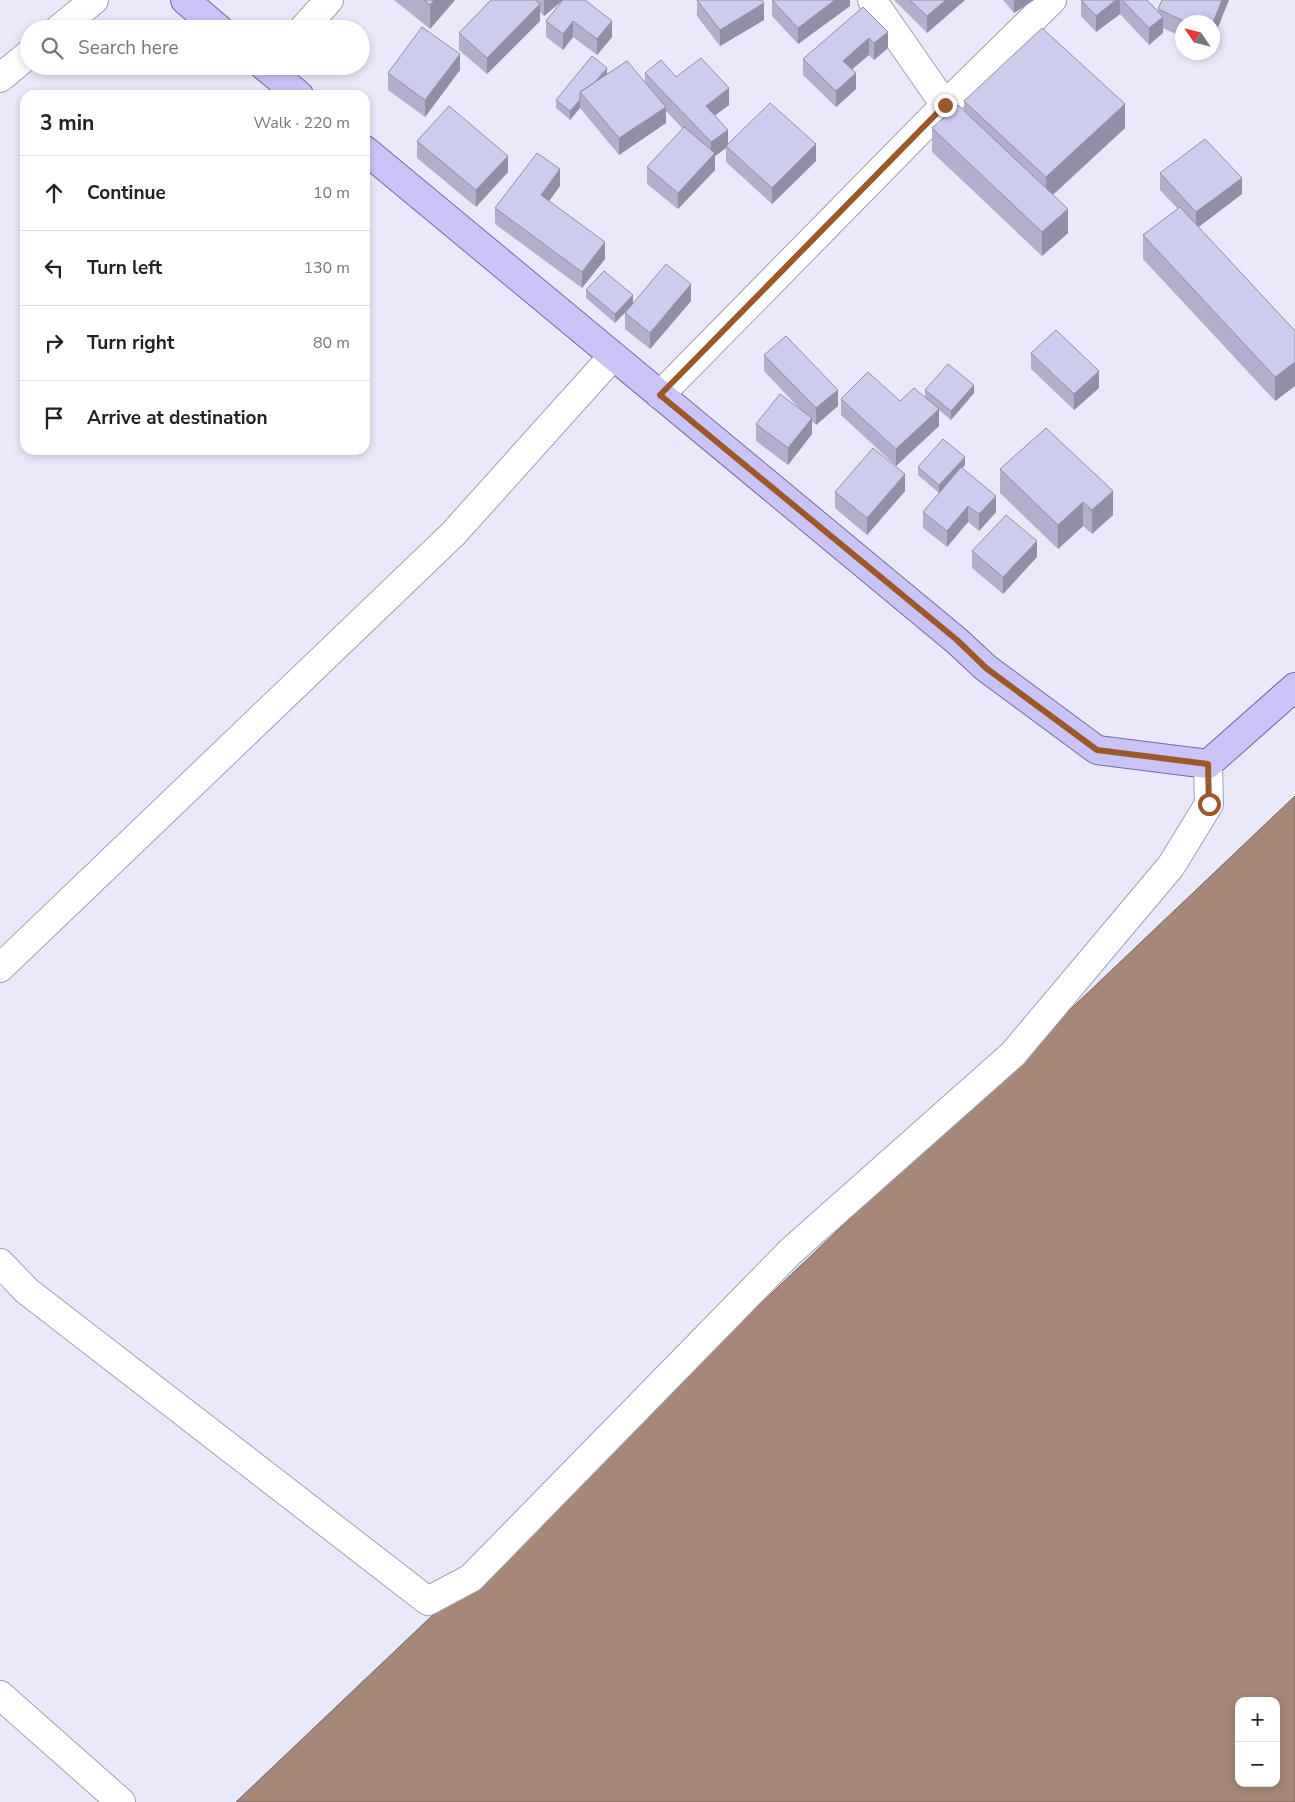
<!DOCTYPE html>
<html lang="en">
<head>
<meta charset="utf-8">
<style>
	body { margin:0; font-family:"Nunito Sans",sans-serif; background:#f2f2f2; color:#222 }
	.controls { position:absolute; right:15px; bottom:15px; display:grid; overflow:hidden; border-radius:10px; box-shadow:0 2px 8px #0003 }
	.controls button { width:45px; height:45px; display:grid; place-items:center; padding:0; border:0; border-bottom:1px solid #e0e0e0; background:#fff; color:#222; font:25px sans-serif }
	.compass { position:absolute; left:1175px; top:15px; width:45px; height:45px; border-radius:50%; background:#fff; box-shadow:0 2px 8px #0003; rotate:305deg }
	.stop { position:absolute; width:15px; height:15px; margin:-11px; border:4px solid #9c5829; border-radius:50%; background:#fff }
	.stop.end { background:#9c5829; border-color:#fff; box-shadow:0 1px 5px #0008 }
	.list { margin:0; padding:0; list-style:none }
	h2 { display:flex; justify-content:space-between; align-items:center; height:65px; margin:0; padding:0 20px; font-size:21px }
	h2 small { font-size:16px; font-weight:400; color:#767676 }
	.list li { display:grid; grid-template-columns:32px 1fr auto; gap:15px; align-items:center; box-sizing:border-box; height:75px; padding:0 20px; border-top:1px solid #e0e0e0 }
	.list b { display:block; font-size:19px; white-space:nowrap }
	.list em { font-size:16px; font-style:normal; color:#767676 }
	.icon { flex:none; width:28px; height:28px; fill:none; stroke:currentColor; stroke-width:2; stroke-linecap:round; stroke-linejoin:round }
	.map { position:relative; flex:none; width:1295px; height:1802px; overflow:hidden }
	.search { position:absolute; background:#fff; box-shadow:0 2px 8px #0003; left:20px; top:20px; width:350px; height:55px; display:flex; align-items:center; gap:12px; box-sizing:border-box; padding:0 18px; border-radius:28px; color:#767676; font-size:19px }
	.panel { position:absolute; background:#fff; box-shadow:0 2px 8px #0003; left:20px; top:90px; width:350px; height:365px; border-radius:15px }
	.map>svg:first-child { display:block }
	.water { fill:#a58877; stroke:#776359; fill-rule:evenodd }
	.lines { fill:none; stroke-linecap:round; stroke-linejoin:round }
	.minor-casing { stroke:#a1a0b1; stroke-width:30 }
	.major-casing { stroke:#7069a3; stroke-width:30 }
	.minor { stroke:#fff; stroke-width:28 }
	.major { stroke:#c9c3f7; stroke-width:28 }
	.wall { fill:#b1afcb }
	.shaded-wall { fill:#908fa5 }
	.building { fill:#ceccec; stroke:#908fa5 }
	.route { stroke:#9c5829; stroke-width:6 }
</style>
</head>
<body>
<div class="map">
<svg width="1295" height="1802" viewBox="0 0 1295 1802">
	<rect width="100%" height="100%" fill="#eae9fb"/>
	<path class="water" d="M1295,796V1802H236ZM1239,1701H1276V1783H1239Z"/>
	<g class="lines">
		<g class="minor-casing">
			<path id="minor" d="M872,0L945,105
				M59,29L94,0
				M303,29L329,0
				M0,78L29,54
				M660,395L945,105L1052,0
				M0,968L453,534L613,356
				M0,1263L27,1291L428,1601L471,1578L791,1251L1013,1054L1171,866L1209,804L1208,764
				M0,1695L121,1802"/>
		</g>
		<g class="major-casing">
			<path id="major" d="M185,0L219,29
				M264,66L299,95
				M365,150L957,641L986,668L1097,750L1208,764L1295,687"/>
		</g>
		<use href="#minor" class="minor"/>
		<use href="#major" class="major"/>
	</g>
	<path class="wall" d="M394,0H455L430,29Z
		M491,0H562V1L544,16L540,12V21L487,74L459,50V33Z
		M563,0L612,37L597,55L573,37L563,50L546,37V21Z
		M697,0L764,20L720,46L697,16Z
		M772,0H850V6L798,44L772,16Z
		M895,0H965L927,33L895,1Z
		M1003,0H1034L1014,13Z
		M1081,0H1147L1158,11V9L1162,0H1229L1212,42V22H1182V37L1163,28V33L1149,45L1120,14L1096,32L1081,16Z
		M863,7L888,48L874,60L869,55L852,69L856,89L836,107L803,75V59Z
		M460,70L425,117L388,90V73Z
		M645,73L676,77L729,105L715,115L728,144L816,161L772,204L726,162V148L715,156V170L678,209L647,184V167L683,129L666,111V123L619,155L580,108L570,120L556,108V100L607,75L645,82Z
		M964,101L1125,128L1053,195L1068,233L1042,256L932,152V128L964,111Z
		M417,141L508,172L476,207L417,158Z
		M1160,173L1242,194L1198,227L1295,331V386L1275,401L1143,259V235L1178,209L1160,190Z
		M560,186L549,201L605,259L582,288L495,224V208Z
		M586,290L633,302L691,301L650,349L625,329V313L615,323L586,298Z
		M1031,353L1099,388L1074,410L1031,369Z
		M764,355L838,406L816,425L812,421V434L788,465L756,441V424L800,409L764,371Z
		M925,390L974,393L951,420L933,405L939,426L896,466L841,415V399L900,401L925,398Z
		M1046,428L1113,515L1092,534L1083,526L1058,549L1000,493V469Z
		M965,465L962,468L996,512L979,531L968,522L947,547L923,528V512L939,493L918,475V467Z
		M905,491L867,535L835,508V492Z
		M972,551L1037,557L1003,594L972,568Z"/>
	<path class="shaded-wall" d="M434,0H455L430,29V5Z
		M544,0H562V1L544,16Z
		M835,0H850V6L798,44V28Z
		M946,0H965L927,33V16Z
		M1014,0H1034L1014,13Z
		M1116,0H1120V14L1096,32V16Z
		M1222,0H1229L1212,42V25Z
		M764,3V20L720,46V30Z
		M540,4V21L487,74V58Z
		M1163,17V33L1149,45V28Z
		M573,21V37L563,50V34Z
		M612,21V37L597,55V39Z
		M888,32V48L874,60V43Z
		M869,38V55L843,77V61Z
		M460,54V70L425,117V100Z
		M607,68V76L583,96Z
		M856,73V89L836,107V91Z
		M729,88V105L706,122V106Z
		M580,100V108L570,120V111Z
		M1125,104V128L1046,201V177Z
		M666,107V123L619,155V138Z
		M728,130V146H726V148L715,156V170L678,209V193L711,157V142Z
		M816,144V161L772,204V188Z
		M508,156V172L476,207V190Z
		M560,169V186L541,212V195Z
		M1242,178V194L1196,229V212Z
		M1068,209V233L1042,256V232Z
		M605,242V259L582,288V272Z
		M691,284V301L650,349V333Z
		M633,295V303L615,323V314Z
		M1295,362V386L1275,401V377Z
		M1099,371V388L1074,410V394Z
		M974,385V393L951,420V411Z
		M838,390V406L816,425V408Z
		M939,409V426L896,466V449Z
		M812,418V434L788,465V448Z
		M965,457V465L939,493V485Z
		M905,474V491L867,535V518Z
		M1113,491V515L1092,534V510Z
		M996,496V512L979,531V514Z
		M1083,502V526L1058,549V525Z
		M968,506V522L947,547V531Z
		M1037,541V557L1003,594V577Z"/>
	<path class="building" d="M424,0H434L430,5Z
		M491,0H535L540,4L487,58L459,33Z
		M563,0H585L612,21L597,39L573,21L563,34L546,21Z
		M697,0H762L764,3L720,30Z
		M772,0H835L798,28Z
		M910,0H946L927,16Z
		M1081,0H1116L1096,16Z
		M1122,0H1147L1163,17L1149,28Z
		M1162,0H1222L1212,25V22H1186L1158,9Z
		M863,7L888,32L874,43L869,38L843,61L856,73L836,91L803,59Z
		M422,27L460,54L425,100L388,73Z
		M1042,28L1125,104L1046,177L964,101Z
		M592,56L607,68L594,83L580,92V100L570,111L556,100Z
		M701,58L729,88L706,106L728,130L711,142L645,73L661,60L676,77Z
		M627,61L666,107L619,138L580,92Z
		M770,103L816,144L772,188L726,146Z
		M958,105L1068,209L1042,232L932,128Z
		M449,106L508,156L476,190L417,141Z
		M684,127L715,153L678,193L647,167Z
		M1205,139L1242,178L1196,212L1160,173Z
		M537,153L560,169L541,195L605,242L582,272L495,208Z
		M1180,207L1295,331V362L1275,377L1143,235Z
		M666,264L691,284L650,333L625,313Z
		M604,271L633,295L615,314L586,290Z
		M1056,330L1099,371L1074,394L1031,353Z
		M786,336L838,390L816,408L764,355Z
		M948,364L974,385L951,411L925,390Z
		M868,372L900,401L914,388L939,409L896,449L841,399Z
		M780,394L812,418L788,448L756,424Z
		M1046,428L1113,491L1092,510L1083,502L1058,525L1000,469Z
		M943,439L965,457L939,485L918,467Z
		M873,448L905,474L867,518L835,492Z
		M961,467L996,496L979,514L968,506L947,531L923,512Z
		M1006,515L1037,541L1003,577L972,551Z"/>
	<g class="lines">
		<path class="route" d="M945,105L660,395L957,640L986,668L1097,750L1208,764L1209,804"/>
	</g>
</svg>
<div class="controls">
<button>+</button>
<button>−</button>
</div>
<svg class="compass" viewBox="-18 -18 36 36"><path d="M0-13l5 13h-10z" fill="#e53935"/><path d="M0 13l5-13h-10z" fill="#767676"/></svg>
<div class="stop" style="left:1209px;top:804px"></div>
<div class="stop end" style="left:945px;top:105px"></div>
<div class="search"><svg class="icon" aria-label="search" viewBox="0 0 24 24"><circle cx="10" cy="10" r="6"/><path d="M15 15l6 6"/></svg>Search here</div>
<section class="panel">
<h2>3 min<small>Walk · 220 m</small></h2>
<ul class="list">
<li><svg class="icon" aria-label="ahead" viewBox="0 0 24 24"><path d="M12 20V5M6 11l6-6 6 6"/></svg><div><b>Continue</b></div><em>10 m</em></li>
<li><svg class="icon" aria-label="left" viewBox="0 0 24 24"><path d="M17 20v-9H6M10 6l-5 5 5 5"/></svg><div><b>Turn left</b></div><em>130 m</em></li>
<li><svg class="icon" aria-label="right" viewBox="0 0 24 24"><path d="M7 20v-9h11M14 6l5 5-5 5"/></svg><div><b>Turn right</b></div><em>80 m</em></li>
<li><svg class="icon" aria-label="arrive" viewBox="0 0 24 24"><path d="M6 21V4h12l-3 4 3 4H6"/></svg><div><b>Arrive at destination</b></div></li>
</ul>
</section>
</div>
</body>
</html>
